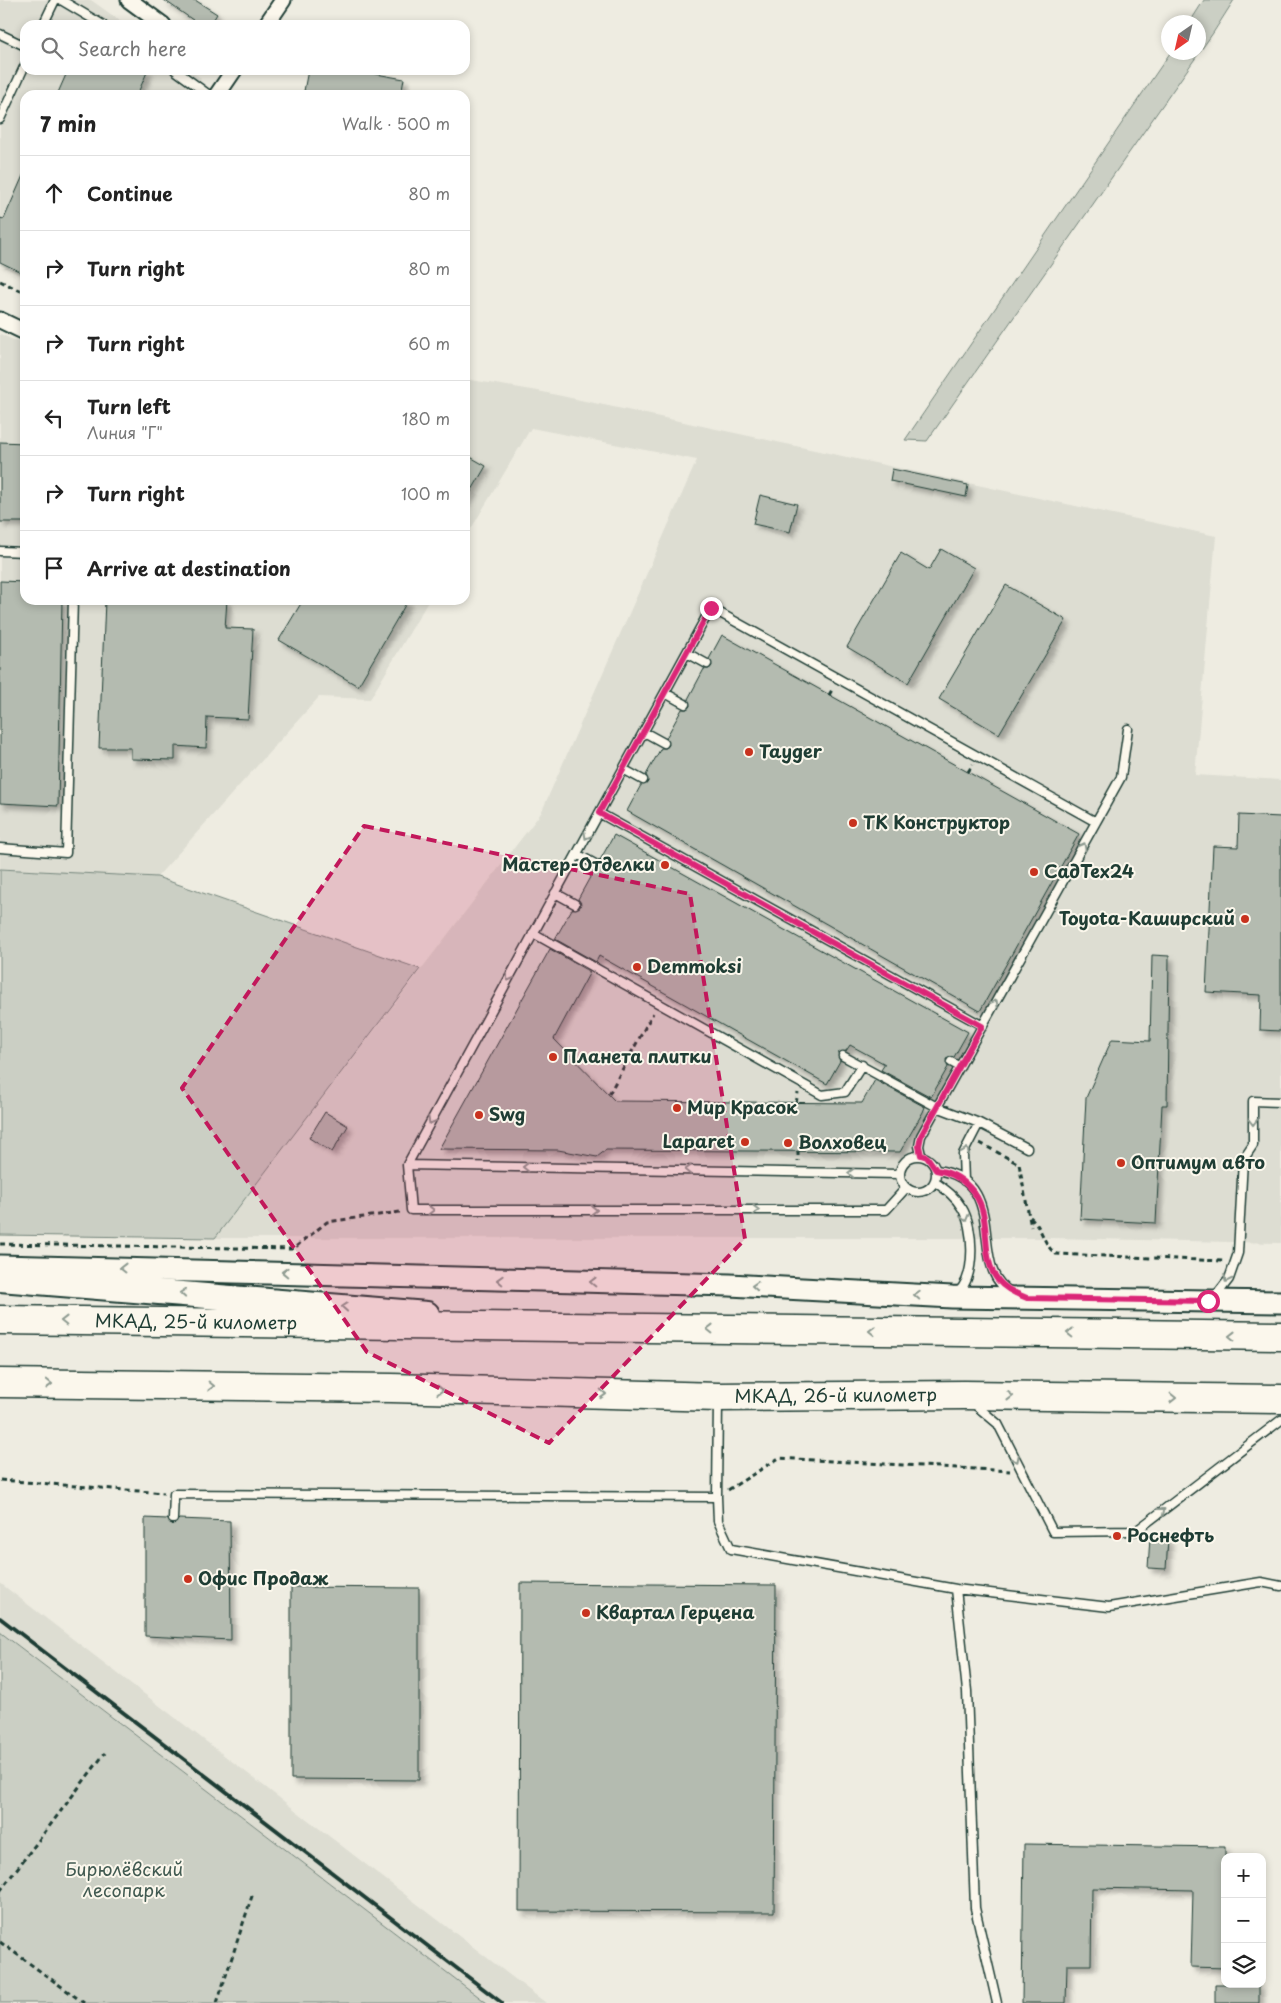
<!DOCTYPE html>
<html lang="en">
<head>
<meta charset="utf-8">
<style>
	body { margin:0; font-family:"Playpen Sans",sans-serif; background:#f6f6f6; color:#222 }
	.controls { position:absolute; right:15px; bottom:15px; display:grid; overflow:hidden; border-radius:10px; box-shadow:0 2px 8px #0003 }
	.controls button { width:45px; height:45px; display:grid; place-items:center; padding:0; border:0; border-bottom:1px solid #e0e0e0; background:#fff; color:#222; font:25px sans-serif }
	.compass { position:absolute; left:1161px; top:15px; width:45px; height:45px; border-radius:50%; background:#fff; box-shadow:0 2px 8px #0003; rotate:214deg }
	.stop { position:absolute; width:15px; height:15px; margin:-11px; border:4px solid #db2777; border-radius:50%; background:#fff }
	.stop.end { background:#db2777; border-color:#fff; box-shadow:0 1px 5px #0008 }
	.list { margin:0; padding:0; list-style:none }
	h2 { display:flex; justify-content:space-between; align-items:center; height:65px; margin:0; padding:0 20px; font-size:21px }
	h2 small { font-size:16px; font-weight:400; color:#767676 }
	.list li { display:grid; grid-template-columns:32px 1fr auto; gap:15px; align-items:center; box-sizing:border-box; height:75px; padding:0 20px; border-top:1px solid #e0e0e0 }
	.list b { display:block; font-size:19px; white-space:nowrap }
	.list p { margin:0; font-size:16px; white-space:nowrap; color:#767676 }
	.list em { font-size:16px; font-style:normal; color:#767676 }
	.icon { flex:none; width:28px; height:28px; fill:none; stroke:currentColor; stroke-width:2; stroke-linecap:round; stroke-linejoin:round }
	.map { position:relative; flex:none; width:1281px; height:2003px; overflow:hidden }
	.search { position:absolute; background:#fff; box-shadow:0 2px 8px #0003; left:20px; top:20px; width:450px; height:55px; display:flex; align-items:center; gap:12px; box-sizing:border-box; padding:0 18px; border-radius:15px; color:#767676; font-size:19px }
	.panel { position:absolute; background:#fff; box-shadow:0 2px 8px #0003; left:20px; top:90px; width:450px; height:515px; border-radius:15px }
	.map>svg:first-child { display:block }
	.built { fill:#ddddd2 }
	.green { fill:#cbcfc4; stroke:#75867c }
	.building { fill:#b4bbb0; stroke:#1f3d34; filter:url(#shadow) }
	.lines { fill:none; stroke-linecap:round; stroke-linejoin:round }
	.lane-casing { stroke:#1f3d34; stroke-width:11 }
	.street-casing { stroke:#1f3d34; stroke-width:19 }
	.secondary-casing { stroke:#1f3d34; stroke-width:25 }
	.primary-casing { stroke:#1f3d34; stroke-width:28 }
	.highway-casing { stroke:#1f3d34; stroke-width:31 }
	.path { stroke:#1f3d34; stroke-width:3; stroke-dasharray:5 4; stroke-linecap:butt }
	.lane { stroke:#fbf7ec; stroke-width:8 }
	.street { stroke:#fbf7ec; stroke-width:15 }
	.secondary { stroke:#fbf7ec; stroke-width:21 }
	.primary { stroke:#fbf7ec; stroke-width:24 }
	.highway { stroke:#fbf7ec; stroke-width:28 }
	.rail { stroke:#1f3d34; stroke-width:4 }
	.oneway { stroke:#8d9a90 }
	.route { stroke:#db2777; stroke-width:6 }
	.marked { fill:#c2185b; fill-opacity:0.2; stroke:#c2185b; stroke-width:4; stroke-dasharray:10 6; stroke-linejoin:round }
	.poi-dot { fill:#c8321e; stroke:#fbf7ec; stroke-width:2 }
	.labels { text-anchor:middle; stroke-width:4; stroke-linejoin:round; paint-order:stroke }
	.poi-label { font-size:18px; font-weight:bold; fill:#1f3d34; stroke:#fbf7ec; text-anchor:start }
	.street-label { font-size:18px; fill:#1f3d34; stroke:#fbf7ec }
	.park-label { font-size:18px; fill:#415a51; stroke:#fbf7ec }
</style>
</head>
<body>
<div class="map">
<svg width="1281" height="2003" viewBox="0 0 1281 2003">
	<defs>
		<filter id="shadow"><feDropShadow dx="4.5" dy="4.5" stdDeviation="2.5" flood-color="#0004"/></filter>
	</defs>
	<rect width="100%" height="100%" fill="#eeece1"/>
	<filter id="ink" filterUnits="userSpaceOnUse"><feTurbulence type="fractalNoise" baseFrequency=".02" numOctaves="2"/><feDisplacementMap in="SourceGraphic" scale="10" xChannelSelector="R" yChannelSelector="G"/><feConvolveMatrix kernelMatrix="1 2 1 2 8 2 1 2 1" color-interpolation-filters="sRGB"/></filter>
	<g filter="url(#ink)">
		<path class="built" d="M0,0H91L126,25H25V70H189L201,78L190,95H25V277L0,265Z
			M0,334L25,345V600H429L370,699L319,697L157,877L0,869Z
			M465,379L538,391L1216,536L1195,775L1281,780V1243L1050,1238H215L541,813L697,460L531,428L465,539Z
			M0,1583L546,2003H487L0,1632Z"/>
		<path class="green" d="M1204,0H1234L1213,33L927,441L905,440L1170,53L1198,52V22H1190Z
			M0,869L157,877L420,969L215,1238L0,1235Z
			M0,1632L487,2003H0Z"/>
		<path class="building" d="M164,0H195L217,14L210,25H200Z
			M68,70H148L137,95H57Z
			M308,70H354L404,79L401,95H324L304,91Z
			M25,171V274L0,262V218L4,219Z
			M0,442L25,443V522H0Z
			M465,454L486,466L465,502Z
			M892,469L968,485L966,497L890,481Z
			M760,495L797,504L790,532L753,524Z
			M941,549L974,568L908,683L847,647L901,553L929,570Z
			M0,581L25,582V600H62L58,806L0,803Z
			M1006,585L1066,620L999,734L939,699Z
			M105,600H227L225,628L253,629L248,719L207,717L206,748L175,746V760L131,759V748H99Z
			M303,600H408L358,686L279,640Z
			M722,635L1079,834L980,1011L627,811L641,785L648,782L646,775L661,748H666L669,745L666,738L682,709H687L690,706L688,699L704,669H709L712,666L709,659Z
			M1239,815L1281,817V1031L1260,1030L1261,995L1206,992L1213,846L1238,847Z
			M614,835L968,1032L954,1057L946,1059L948,1067L931,1097L881,1070L885,1064L850,1045L846,1051L838,1053L840,1061L827,1084L599,956L596,962L555,939L572,909L580,907L581,903L578,899L594,870L602,868L603,864L600,860Z
			M550,949L590,972L554,1039L615,1101L862,1103L875,1080L925,1107L923,1112L900,1152L606,1150L597,1157L558,1150L439,1149Z
			M1152,955L1169,956L1167,1105H1162L1156,1223L1080,1219L1086,1098L1112,1039L1150,1041Z
			M325,1112L348,1126L332,1152L309,1138Z
			M145,1518L167,1519L173,1525L179,1519L230,1521L231,1640L145,1636Z
			M1150,1537L1168,1539L1166,1569L1148,1568Z
			M520,1583L776,1585L774,1912L519,1911Z
			M291,1587L419,1588V1780L291,1779Z
			M1024,1844L1225,1847V1968L1191,1967L1193,1890L1092,1888L1091,1965H1067L1066,2003H1022Z
			M1215,1984H1259V2003H1215Z"/>
		<g class="lines">
			<g class="lane-casing">
				<path id="lane" d="M61,0L103,25
					M43,25L55,0
					M0,34L25,46
					M175,70L209,95
					M0,119L25,65
					M0,551L25,552
					M687,653L707,664
					M665,693L685,704
					M644,732L664,743
					M623,769L643,780
					M599,813L983,1026
					M0,848L66,853L73,600
					M577,854L597,865
					M555,893L575,904
					M533,933L822,1095L845,1092L862,1065
					M843,1056L937,1107L979,1123L1027,1148
					M951,1062L960,1067
					M921,1155L919,1146L921,1136L1121,777L1128,729
					M900 1174a18 18 0 1 1 36 0a18 18 0 1 1-36 0Z
					M407,1165L899,1174
					M936,1170C1014,1180 964,1271 1013,1293
					M964,1181L963,1154L979,1123
					M935,1182C946,1190 955,1196 962,1208C974,1227 976,1277 958,1292
					M906,1188L886,1210H411L407,1165L711,608L1096,822
					M1215,1297L1229,1279L1238,1253L1243,1160L1253,1145V1101L1281,1102
					M973,1403L998,1424L1053,1532L1136,1531L1281,1420
					M717,1497L718,1521L731,1549L956,1589L967,1691L975,1908L997,2003
					M173,1519L174,1494L717,1497L718,1401
					M956,1589L1109,1607L1261,1582L1281,1586"/>
			</g>
			<g class="street-casing">
				<path id="street" d="M129,0L163,25
					M266,25L283,0
					M217,95L234,70
					M0,320L25,332"/>
			</g>
			<g class="secondary-casing">
				<path id="secondary" d="M0,1266L730,1285L952,1297L1281,1302"/>
			</g>
			<g class="primary-casing">
				<path id="primary" d="M0,1279L427,1314"/>
			</g>
			<g class="highway-casing">
				<g id="highway">
					<path id="s1" d="M0,1320L1281,1336"/>
					<path id="s2" d="M0,1383L392,1388L718,1397L964,1395L1281,1399"/>
				</g>
			</g>
			<path class="path" d="M0,281L25,293
				M829,695L833,688
				M968,772L973,764
				M609,1094L653,1013
				M796,1103L798,1093
				M980,1143L1019,1164L1031,1227
				M798,1151V1161
				M1030,1217C1043,1227 1042,1244 1056,1254L1223,1261
				M0,1244L293,1249L327,1222L400,1212
				M0,1480L164,1493
				M728,1490L779,1458L1010,1471
				M0,1891L105,1753
				M0,1942L84,2003
				M217,2003L253,1893"/>
			<use href="#lane" class="lane"/>
			<use href="#street" class="street"/>
			<use href="#secondary" class="secondary"/>
			<use href="#primary" class="primary"/>
			<use href="#highway" class="highway"/>
			<path class="rail" d="M0,1618L502,2003"/>
		</g>
		<defs><path id="oneway-chevron" d="M-2-3.5L2.5 0L-2 3.5" fill="none" stroke-width="1.6" stroke-linecap="round" stroke-linejoin="round" transform="scale(1.25)"/></defs>
		<g class="oneway">
			<use href="#oneway-chevron" transform="translate(587 836) rotate(119)"/>
			<use href="#oneway-chevron" transform="translate(1083 846) rotate(-61)"/>
			<use href="#oneway-chevron" transform="translate(509 978) rotate(119)"/>
			<use href="#oneway-chevron" transform="translate(995 1003) rotate(-61)"/>
			<use href="#oneway-chevron" transform="translate(431 1121) rotate(119)"/>
			<use href="#oneway-chevron" transform="translate(1253 1122) rotate(90)"/>
			<use href="#oneway-chevron" transform="translate(966 1151) rotate(-70)"/>
			<use href="#oneway-chevron" transform="translate(526 1167) rotate(-179)"/>
			<use href="#oneway-chevron" transform="translate(688 1170) rotate(-179)"/>
			<use href="#oneway-chevron" transform="translate(851 1173) rotate(-179)"/>
			<use href="#oneway-chevron" transform="translate(431 1210)"/>
			<use href="#oneway-chevron" transform="translate(594 1210)"/>
			<use href="#oneway-chevron" transform="translate(756 1210)"/>
			<use href="#oneway-chevron" transform="translate(965 1218) rotate(75)"/>
			<use href="#oneway-chevron" transform="translate(123 1268) rotate(-179)"/>
			<use href="#oneway-chevron" transform="translate(285 1272) rotate(-178)"/>
			<use href="#oneway-chevron" transform="translate(1227 1279) rotate(117)"/>
			<use href="#oneway-chevron" transform="translate(500 1280) rotate(-178)"/>
			<use href="#oneway-chevron" transform="translate(593 1282) rotate(-179)"/>
			<use href="#oneway-chevron" transform="translate(755 1286) rotate(-177)"/>
			<use href="#oneway-chevron" transform="translate(183 1293) rotate(-175)"/>
			<use href="#oneway-chevron" transform="translate(917 1295) rotate(-177)"/>
			<use href="#oneway-chevron" transform="translate(345 1307) rotate(-175)"/>
			<use href="#oneway-chevron" transform="translate(64 1321) rotate(-179)"/>
			<use href="#oneway-chevron" transform="translate(710 1329) rotate(-179)"/>
			<use href="#oneway-chevron" transform="translate(872 1331) rotate(-179)"/>
			<use href="#oneway-chevron" transform="translate(1070 1333) rotate(-179)"/>
			<use href="#oneway-chevron" transform="translate(1232 1336) rotate(-179)"/>
			<use href="#oneway-chevron" transform="translate(49 1384) rotate(1)"/>
			<use href="#oneway-chevron" transform="translate(211 1386) rotate(1)"/>
			<use href="#oneway-chevron" transform="translate(440 1390) rotate(2)"/>
			<use href="#oneway-chevron" transform="translate(603 1394) rotate(2)"/>
			<use href="#oneway-chevron" transform="translate(1010 1396) rotate(1)"/>
			<use href="#oneway-chevron" transform="translate(1173 1398) rotate(1)"/>
			<use href="#oneway-chevron" transform="translate(1016 1459) rotate(63)"/>
			<use href="#oneway-chevron" transform="translate(1162 1511) rotate(-38)"/>
		</g>
	</g>
	<g class="lines" filter="url(#ink)">
		<path class="route" d="M711,608L599,813L982,1026L921,1136L919,1146L921,1155L927,1157L936,1170C950,1172 960,1177 969,1187C996,1213 977,1255 998,1280C1005,1289 1016,1294 1027,1298L1208,1301"/>
	</g>
	<path class="marked" d="M364,826L690,894L745,1239L549,1443L367,1352L182,1088Z"/>
	<g class="poi-dot">
		<circle cx="749" cy="752" r="5"/>
		<circle cx="853" cy="823" r="5"/>
		<circle cx="665" cy="865" r="5"/>
		<circle cx="1034" cy="872" r="5"/>
		<circle cx="1245" cy="919" r="5"/>
		<circle cx="637" cy="967" r="5"/>
		<circle cx="553" cy="1057" r="5"/>
		<circle cx="677" cy="1108" r="5"/>
		<circle cx="479" cy="1115" r="5"/>
		<circle cx="745" cy="1142" r="5"/>
		<circle cx="788" cy="1143" r="5"/>
		<circle cx="1121" cy="1163" r="5"/>
		<circle cx="1117" cy="1536" r="5"/>
		<circle cx="188" cy="1579" r="5"/>
		<circle cx="586" cy="1613" r="5"/>
	</g>
	<g class="labels">
		<g class="poi-label">
			<text x="759" y="758">Tayger</text>
			<text x="863" y="829">ТК Конструктор</text>
			<text x="655" y="871" text-anchor="end">Мастер-Отделки</text>
			<text x="1044" y="878">СадТех24</text>
			<text x="1235" y="925" text-anchor="end">Toyota-Каширский</text>
			<text x="647" y="973">Demmoksi</text>
			<text x="563" y="1063">Планета плитки</text>
			<text x="687" y="1114">Мир Красок</text>
			<text x="489" y="1121">Swg</text>
			<text x="735" y="1148" text-anchor="end">Laparet</text>
			<text x="798" y="1149">Волховец</text>
			<text x="1131" y="1169">Оптимум авто</text>
			<text x="1127" y="1542">Роснефть</text>
			<text x="198" y="1585">Офис Продаж</text>
			<text x="596" y="1619">Квартал Герцена</text>
		</g>
		<g class="street-label">
			<text dy="6" stroke="none"><textPath href="#s1" startOffset="196">МКАД, 25-й километр</textPath></text>
			<text dy="6" stroke="none"><textPath href="#s2" startOffset="836">МКАД, 26-й километр</textPath></text>
		</g>
		<g class="park-label">
			<text x="124" y="1876">Бирюлёвский<tspan x="124" dy="21">лесопарк</tspan></text>
		</g>
	</g>
</svg>
<div class="controls">
<button>+</button>
<button>−</button>
<button><svg class="icon" aria-label="layers" viewBox="0 0 24 24"><path d="M12 4l9 5-9 5-9-5zM3 14l9 5 9-5"/></svg></button>
</div>
<svg class="compass" viewBox="-18 -18 36 36"><path d="M0-13l5 13h-10z" fill="#e53935"/><path d="M0 13l5-13h-10z" fill="#767676"/></svg>
<div class="stop" style="left:1208px;top:1301px"></div>
<div class="stop end" style="left:711px;top:608px"></div>
<div class="search"><svg class="icon" aria-label="search" viewBox="0 0 24 24"><circle cx="10" cy="10" r="6"/><path d="M15 15l6 6"/></svg>Search here</div>
<section class="panel">
<h2>7 min<small>Walk · 500 m</small></h2>
<ul class="list">
<li><svg class="icon" aria-label="ahead" viewBox="0 0 24 24"><path d="M12 20V5M6 11l6-6 6 6"/></svg><div><b>Continue</b></div><em>80 m</em></li>
<li><svg class="icon" aria-label="right" viewBox="0 0 24 24"><path d="M7 20v-9h11M14 6l5 5-5 5"/></svg><div><b>Turn right</b></div><em>80 m</em></li>
<li><svg class="icon" aria-label="right" viewBox="0 0 24 24"><path d="M7 20v-9h11M14 6l5 5-5 5"/></svg><div><b>Turn right</b></div><em>60 m</em></li>
<li><svg class="icon" aria-label="left" viewBox="0 0 24 24"><path d="M17 20v-9H6M10 6l-5 5 5 5"/></svg><div><b>Turn left</b><p>Линия &quot;Г&quot;</p></div><em>180 m</em></li>
<li><svg class="icon" aria-label="right" viewBox="0 0 24 24"><path d="M7 20v-9h11M14 6l5 5-5 5"/></svg><div><b>Turn right</b></div><em>100 m</em></li>
<li><svg class="icon" aria-label="arrive" viewBox="0 0 24 24"><path d="M6 21V4h12l-3 4 3 4H6"/></svg><div><b>Arrive at destination</b></div></li>
</ul>
</section>
</div>
</body>
</html>
